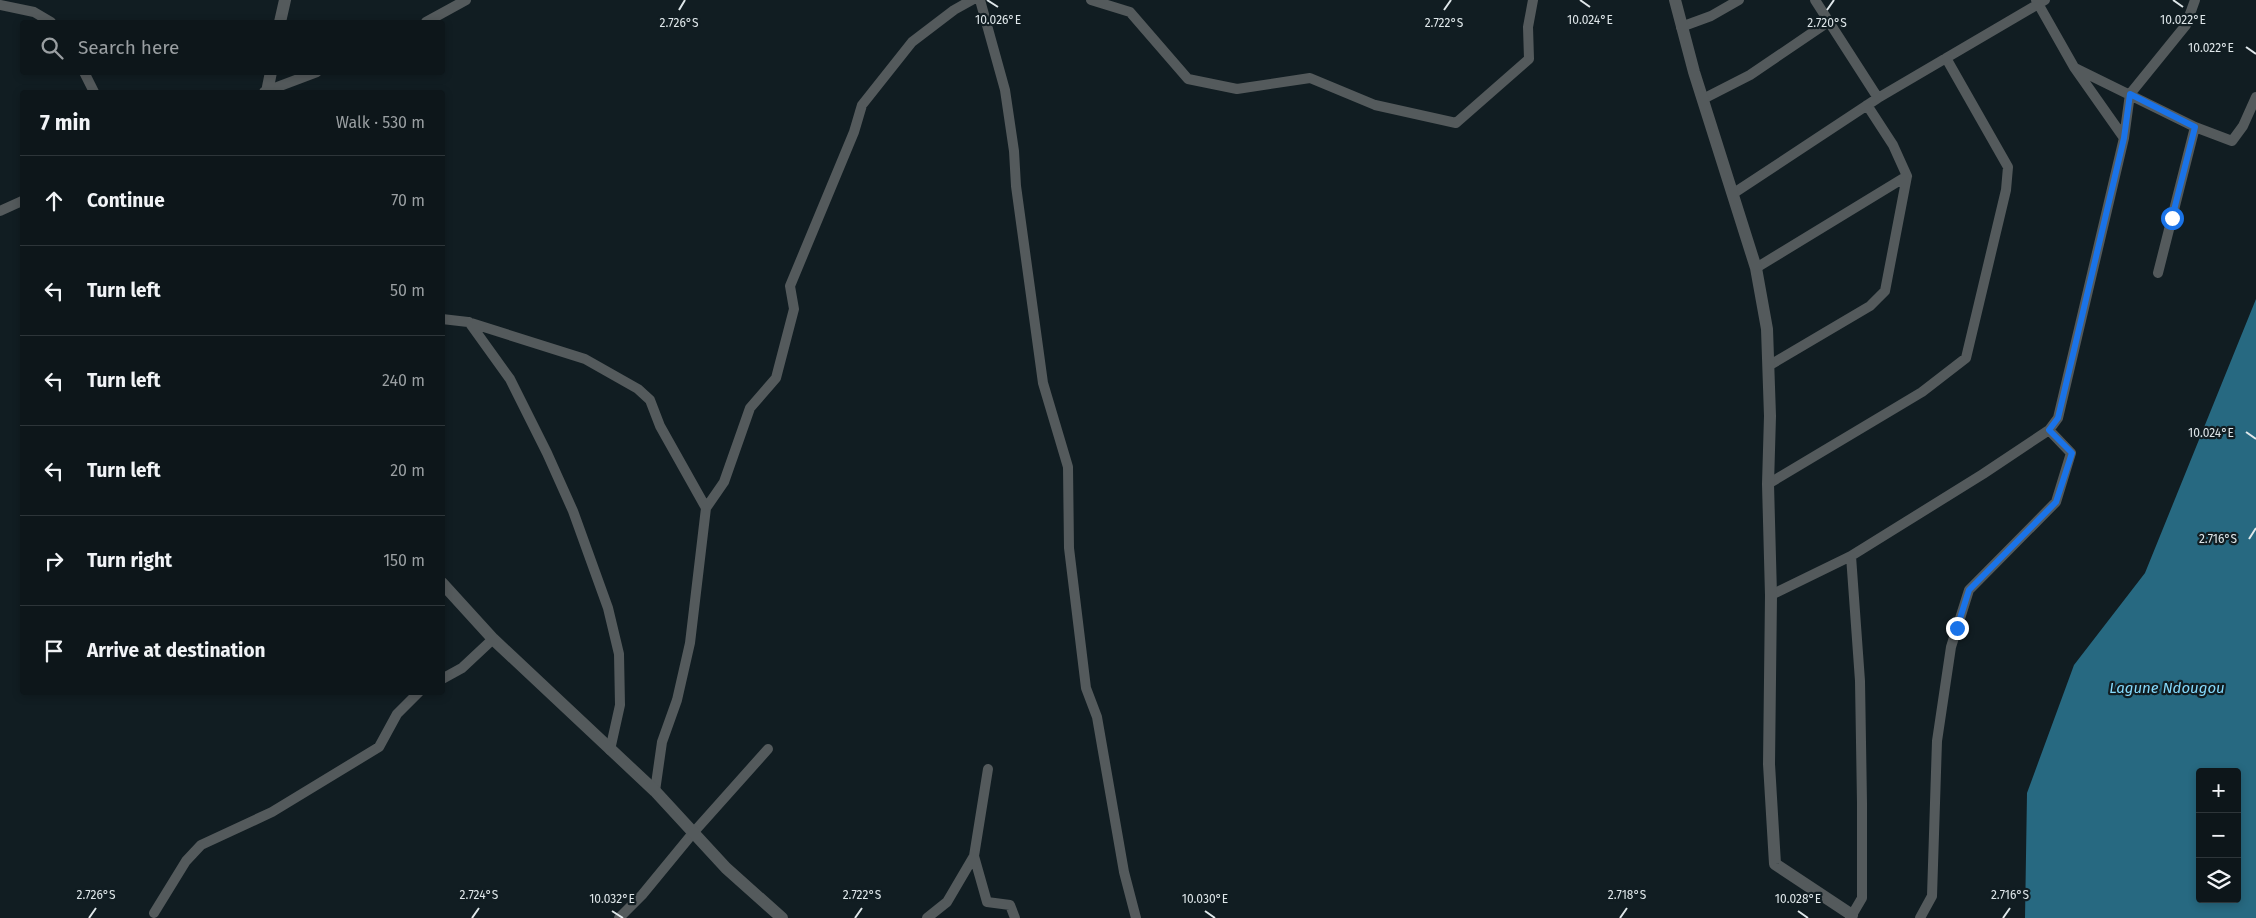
<!DOCTYPE html>
<html lang="en">
<head>
<meta charset="utf-8">
<style>
	body { margin:0; font-family:"Fira Sans",sans-serif; background:#1b2327; color:#f1f3f6 }
	.controls { position:absolute; right:15px; bottom:15px; display:grid; overflow:hidden; border-radius:5px; box-shadow:0 2px 8px #0003 }
	.controls button { width:45px; height:45px; display:grid; place-items:center; padding:0; border:0; border-bottom:1px solid #2d3539; background:#0d161a; color:#f1f3f6; font:25px sans-serif }
	.stop { position:absolute; width:15px; height:15px; margin:-11px; border:4px solid #1a73e8; border-radius:50%; background:#fff }
	.stop.end { background:#1a73e8; border-color:#fff; box-shadow:0 1px 5px #0008 }
	.list { margin:0; padding:0; list-style:none }
	h2 { display:flex; justify-content:space-between; align-items:center; height:65px; margin:0; padding:0 20px; font-size:21px }
	h2 small { font-size:16px; font-weight:400; color:#9a9fa2 }
	.list li { display:grid; grid-template-columns:32px 1fr auto; gap:15px; align-items:center; box-sizing:border-box; height:90px; padding:0 20px; border-top:1px solid #2d3539 }
	.list b { display:block; font-size:19px; white-space:nowrap }
	.list em { font-size:16px; font-style:normal; color:#9a9fa2 }
	.icon { flex:none; width:28px; height:28px; fill:none; stroke:currentColor; stroke-width:2; stroke-linecap:round; stroke-linejoin:round }
	.map { position:relative; flex:none; width:2256px; height:918px; overflow:hidden }
	.search { position:absolute; background:#0d161a; box-shadow:0 2px 8px #0003; left:20px; top:20px; width:425px; height:55px; display:flex; align-items:center; gap:12px; box-sizing:border-box; padding:0 18px; border-radius:5px; color:#9a9fa2; font-size:19px }
	.panel { position:absolute; background:#0d161a; box-shadow:0 2px 8px #0003; left:20px; top:90px; width:425px; height:605px; border-radius:5px }
	.map>svg:first-child { display:block }
	.water { fill:#276981; fill-rule:evenodd }
	.lines { fill:none; stroke-linecap:round; stroke-linejoin:round }
	.minor { stroke:#545a5c; stroke-width:10 }
	.tertiary { stroke:#545a5c; stroke-width:12 }
	.route { stroke:#1a73e8; stroke-width:6 }
	.ticks { fill:none; stroke:#dfe7ea; stroke-width:2 }
	.labels { text-anchor:middle; stroke-width:4.5; stroke-linejoin:round; paint-order:stroke }
	.water-label { font-size:15px; font-style:italic; fill:#86dafc; stroke:#111d22 }
	.ticks-label { font-size:12px; text-anchor:middle; fill:#dfe7ea; stroke:#111d22; stroke-width:4.5; stroke-linejoin:round; paint-order:stroke }
</style>
</head>
<body>
<div class="map">
<svg width="2256" height="918" viewBox="0 0 2256 918">
	<rect width="100%" height="100%" fill="#111d22"/>
	<path class="water" d="M2256,299V918H2025L2027,793L2074,665L2145,573ZM2200,772H2237V899H2200Z"/>
	<g class="lines">
		<path class="minor" d="M980,0L1005,90L1014,151L1016,186L1043,383L1068,467L1069,548L1086,688L1097,717L1124,872L1136,918
			M1091,0L1130,12L1188,79L1237,89L1310,78L1375,105L1456,123L1529,59L1528,27L1533,0
			M1815,0L1878,98
			M0,5L34,12L51,22
			M426,22L466,0
			M1681,27L1711,16L1739,0
			M2075,68L2195,127L2232,141L2243,126L2256,97
			M84,72L94,92
			M264,92L317,72
			M1703,99L1750,75L1828,22
			M2124,138L2130,94L2186,25L2195,0
			M1734,193L1878,98L2045,0
			M0,211L22,201
			M1756,268L1907,176L1893,145L1867,105
			M2158,273L2195,127
			M442,319L468,322L585,359L638,389L650,400L660,426L706,508L690,643L677,700L662,742L655,791
			M469,322L510,379L547,453L573,511L608,608L619,654L620,705L610,750
			M1770,365L1870,306L1885,291L1907,176
			M1768,484L1922,392L1966,358L2006,190L2008,167L1946,58
			M706,508L724,482L750,408L776,378L794,309L790,286L854,132L862,105L912,42L954,10L972,0
			M1771,595L1851,556
			M442,679L462,668L493,639
			M974,856L987,902L1010,905L1015,918
			M154,913L186,861L201,845L272,812L379,747L397,714L419,692
			M1852,915L1862,898V803L1860,681L1851,556L1983,474L2049,430L2058,418L2124,138L2074,67L2036,0
			M619,918L642,895L693,833L768,749
			M927,918L947,902L974,856L988,769
			M1920,918L1932,896L1937,741L1951,647L1969,590L2056,502L2071,453L2049,430"/>
		<path class="tertiary" d="M1675,0L1694,72L1756,268L1767,329L1770,416L1768,484L1771,595L1769,764L1775,864L1852,915L1851,918
			M280,22L285,0
			M267,92L271,72
			M442,583L493,639L655,791L726,868L782,918"/>
	</g>
	<g class="lines">
		<path class="route" d="M1957,628L1969,590L2056,502L2072,453L2049,430L2058,418L2124,138L2130,94L2195,127L2172,218"/>
	</g>
	<path class="ticks" d="M987,0L998,7M1580,0L1590,7M2173,0L2183,7M679,10L685,0M1444,10L1451,0M1827,10L1834,0M2246,47L2256,54M2246,432L2256,439M2249,539L2256,528M612,911L623,918M1205,911L1215,918M1798,911L1808,918M89,918L96,908M472,918L479,908M855,918L862,908M1620,918L1627,908M2003,918L2010,908"/>
	<g class="labels">
		<g class="water-label">
			<text x="2167" y="693">Lagune Ndougou</text>
		</g>
	</g>
	<g class="ticks-label">
		<text x="2183" y="24">10.022°E</text>
		<text x="998" y="24">10.026°E</text>
		<text x="1590" y="24">10.024°E</text>
		<text x="679" y="27">2.726°S</text>
		<text x="1444" y="27">2.722°S</text>
		<text x="1827" y="27">2.720°S</text>
		<text x="2211" y="52">10.022°E</text>
		<text x="2211" y="437">10.024°E</text>
		<text x="2218" y="543">2.716°S</text>
		<text x="96" y="899">2.726°S</text>
		<text x="479" y="899">2.724°S</text>
		<text x="862" y="899">2.722°S</text>
		<text x="1627" y="899">2.718°S</text>
		<text x="2010" y="899">2.716°S</text>
		<text x="612" y="903">10.032°E</text>
		<text x="1205" y="903">10.030°E</text>
		<text x="1798" y="903">10.028°E</text>
	</g>
</svg>
<div class="controls">
<button>+</button>
<button>−</button>
<button><svg class="icon" aria-label="layers" viewBox="0 0 24 24"><path d="M12 4l9 5-9 5-9-5zM3 14l9 5 9-5"/></svg></button>
</div>
<div class="stop" style="left:2172px;top:218px"></div>
<div class="stop end" style="left:1957px;top:628px"></div>
<div class="search"><svg class="icon" aria-label="search" viewBox="0 0 24 24"><circle cx="10" cy="10" r="6"/><path d="M15 15l6 6"/></svg>Search here</div>
<section class="panel">
<h2>7 min<small>Walk · 530 m</small></h2>
<ul class="list">
<li><svg class="icon" aria-label="ahead" viewBox="0 0 24 24"><path d="M12 20V5M6 11l6-6 6 6"/></svg><div><b>Continue</b></div><em>70 m</em></li>
<li><svg class="icon" aria-label="left" viewBox="0 0 24 24"><path d="M17 20v-9H6M10 6l-5 5 5 5"/></svg><div><b>Turn left</b></div><em>50 m</em></li>
<li><svg class="icon" aria-label="left" viewBox="0 0 24 24"><path d="M17 20v-9H6M10 6l-5 5 5 5"/></svg><div><b>Turn left</b></div><em>240 m</em></li>
<li><svg class="icon" aria-label="left" viewBox="0 0 24 24"><path d="M17 20v-9H6M10 6l-5 5 5 5"/></svg><div><b>Turn left</b></div><em>20 m</em></li>
<li><svg class="icon" aria-label="right" viewBox="0 0 24 24"><path d="M7 20v-9h11M14 6l5 5-5 5"/></svg><div><b>Turn right</b></div><em>150 m</em></li>
<li><svg class="icon" aria-label="arrive" viewBox="0 0 24 24"><path d="M6 21V4h12l-3 4 3 4H6"/></svg><div><b>Arrive at destination</b></div></li>
</ul>
</section>
</div>
</body>
</html>
